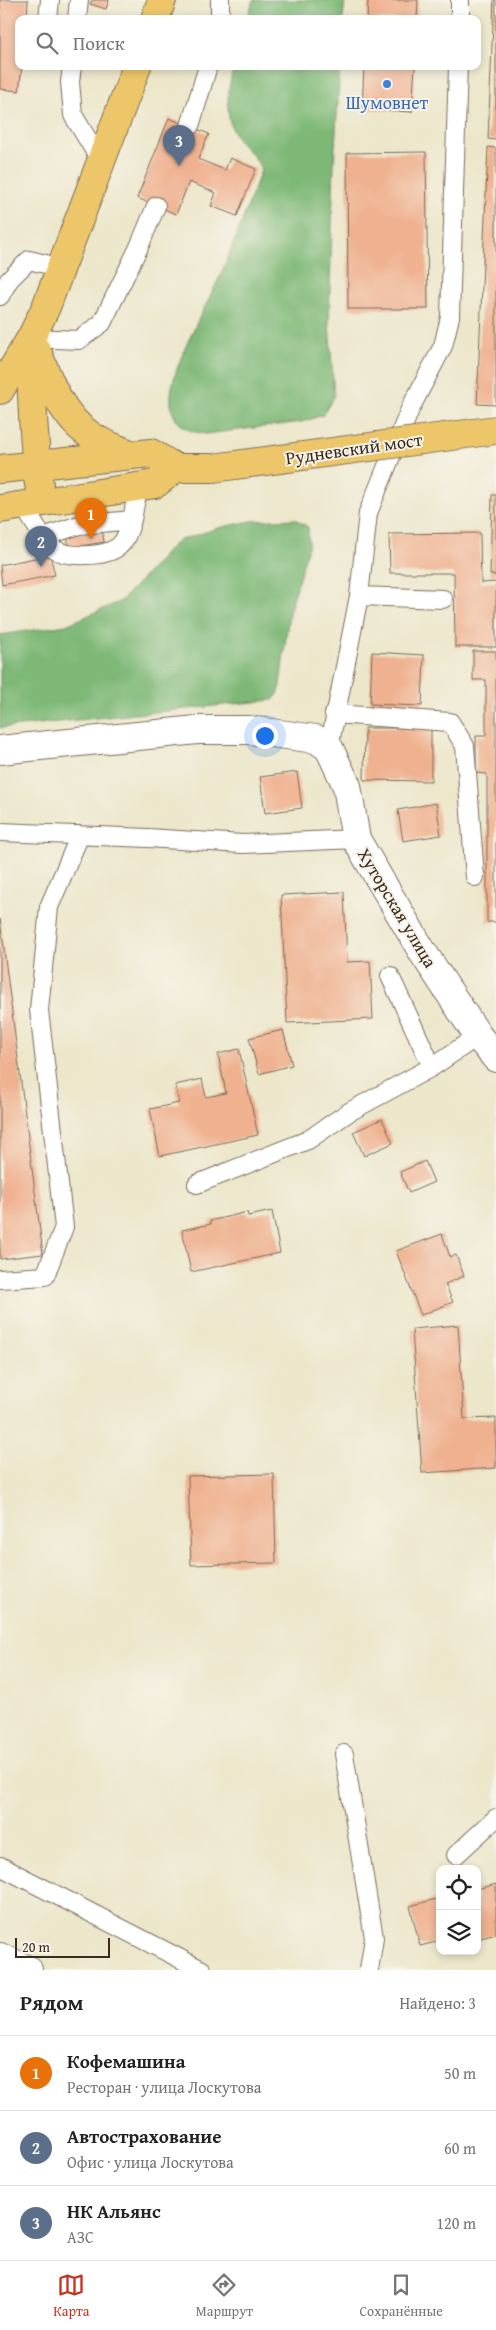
<!DOCTYPE html>
<html lang="ru">
<head>
<meta charset="utf-8">
<style>
	body { margin:0; font-family:"Gentium Book Plus",serif; background:#f6f6f6; color:#222 }
	.controls { position:absolute; right:15px; bottom:15px; display:grid; overflow:hidden; border-radius:10px; box-shadow:0 2px 8px #0003 }
	.controls button { width:45px; height:45px; display:grid; place-items:center; padding:0; border:0; border-bottom:1px solid #e0e0e0; background:#fff; color:#222; font:25px sans-serif }
	.scale { position:absolute; left:15px; bottom:12px; width:95px; box-sizing:border-box; padding-left:5px; border:2px solid #3b2a1e; border-top:0; font-size:14px; line-height:18px; white-space:nowrap; color:#3b2a1e; -webkit-text-stroke:4px #f7f3e8; paint-order:stroke }
	.you { position:absolute; left:264px; top:735px; width:18px; height:18px; margin:-12px; border:4px solid #fff; border-radius:50%; background:#1a73e8; box-shadow:0 0 0 8px #1a73e833 }
	.badge { display:grid; place-items:center; width:32px; height:32px; border-radius:50%; background:#c8321e; color:#fff; font-size:16px; font-weight:700 }
	.pin { position:absolute; translate:-50% -41px; filter:drop-shadow(0 1px 2px #0008) }
	.pin::after { content:''; position:absolute; top:26px; width:18px; height:15px; background:inherit; clip-path:polygon(0 0,100% 0,50% 100%) }
	.list { margin:0; padding:0; list-style:none }
	h2 { display:flex; justify-content:space-between; align-items:center; height:65px; margin:0; padding:0 20px; font-size:21px }
	h2 small { font-size:16px; font-weight:400; color:#767676 }
	.list li { display:grid; grid-template-columns:32px 1fr auto; gap:15px; align-items:center; box-sizing:border-box; height:75px; padding:0 20px; border-top:1px solid #e0e0e0 }
	.list b { display:block; font-size:19px; white-space:nowrap }
	.list p { margin:0; font-size:16px; white-space:nowrap; color:#767676 }
	.list em { font-size:16px; font-style:normal; color:#767676 }
	.icon { flex:none; width:28px; height:28px; fill:none; stroke:currentColor; stroke-width:2; stroke-linecap:round; stroke-linejoin:round }
	.map { position:relative; flex:none; width:496px; height:1970px; overflow:hidden }
	.search { position:absolute; background:#fff; box-shadow:0 2px 8px #0003; left:15px; right:15px; top:15px; height:55px; display:flex; align-items:center; gap:12px; box-sizing:border-box; padding:0 18px; border-radius:10px; color:#767676; font-size:19px }
	.sheet { height:290px; background:#fff }
	nav { display:flex; justify-content:space-around; align-items:center; box-sizing:border-box; height:70px; border-top:1px solid #e0e0e0; background:#fff; font-size:14px; color:#767676 }
	nav a { display:grid; justify-items:center; gap:2px }
	nav .on { color:#c8321e }
	.map>svg:first-child { display:block }
	.forest { fill:#7db876; stroke:#5c714a }
	.building { fill:#efb18f }
	.lines { fill:none; stroke-linecap:round; stroke-linejoin:round }
	.service-casing { stroke:#796c5a; stroke-width:20 }
	.minor-casing { stroke:#796c5a; stroke-width:30 }
	.tertiary-casing { stroke:#796c5a; stroke-width:30 }
	.primary-casing { stroke:#796c5a; stroke-width:30 }
	.service { stroke:#fff; stroke-width:18 }
	.minor { stroke:#fff; stroke-width:28 }
	.tertiary { stroke:#fff; stroke-width:28 }
	.primary { stroke:#ecc669; stroke-width:28 }
	.primary-bridge-casing { stroke:#796c5a; stroke-width:30; stroke-linecap:butt }
	.primary-bridge { stroke:#ecc669; stroke-width:28 }
	.shop-dot { fill:#3f7fe0; stroke:#f7f3e8; stroke-width:2 }
	.labels { text-anchor:middle; stroke-width:4; stroke-linejoin:round; paint-order:stroke }
	.shop-label { font-size:18px; fill:#366cbe; stroke:#f7f3e8 }
	.street-label { font-size:18px; fill:#3b2a1e; stroke:#f7f3e8 }
</style>
</head>
<body>
<div class="map">
<svg width="496" height="1970" viewBox="0 0 496 1970">
	<rect width="100%" height="100%" fill="#f7f3e8"/>
	<filter id="ink" filterUnits="userSpaceOnUse"><feTurbulence type="fractalNoise" baseFrequency=".02" numOctaves="2"/><feDisplacementMap in="SourceGraphic" scale="10" xChannelSelector="R" yChannelSelector="G"/><feConvolveMatrix kernelMatrix="1 2 1 2 8 2 1 2 1" color-interpolation-filters="sRGB"/></filter>
	<filter id="wash" filterUnits="userSpaceOnUse"><feTurbulence type="fractalNoise" baseFrequency=".0096" numOctaves="4" result="noise"/><feDisplacementMap in="SourceGraphic" scale="20" xChannelSelector="R" yChannelSelector="G"/><feGaussianBlur stdDeviation="1.12" result="paint"/><feColorMatrix in="noise" values="0 0 0 0 0 0 0 0 0 0 0 0 0 0 0 0 0 1.4 0 .05"/><feComposite in="paint" operator="in"/></filter>
	<g filter="url(#wash)">
		<rect width="100%" height="100%" fill="#ece6ca"/>
		<path class="forest" d="M253,0H345L343,19H247Z
			M234,66H340L334,164L329,321L334,396L323,415L302,422L206,434C188,432 174,425 171,405C166,372 211,299 224,267C237,235 249,203 261,170C257,158 249,152 240,142C223,122 227,91 234,66Z
			M295,519L308,527L309,544L289,613L279,693L273,700L0,728V635L66,625L121,601L177,541L218,528L251,521Z"/>
		<g id="blocks">
			<path class="building" d="M0,0H28L27,19H19V66H22L19,91L0,89Z
				M92,0H109L106,9L90,4Z
				M368,0H418L417,19H367Z
				M494,0H496V140L488,139Z
				M364,66H415L412,112L362,109Z
				M169,118L209,134L198,159L225,170L230,158L256,169L237,216L211,206L216,193L189,182L176,214L137,198Z
				M488,147L496,148V405L477,404Z
				M426,152L428,309H348L347,153Z
				M492,495H496V575H490Z
				M102,529L104,542L69,548L67,535Z
				M480,533L481,583L496,582V647H455L454,573H390L389,534Z
				M50,555L55,575L2,585L0,565Z
				M473,651H496V922H487V774L476,773V736H486V680H473Z
				M372,652L424,655L422,706L370,704Z
				M365,728H431V781L364,780Z
				M297,772L302,808L265,813L260,777Z
				M436,803L441,835L403,841L398,810Z
				M344,892L347,962L370,961L373,1019L287,1023L281,895Z
				M0,919L43,1254L0,1259Z
				M283,1030L292,1065L259,1074L249,1038Z
				M239,1049L258,1135L160,1156L150,1109L179,1103L175,1085L202,1079L206,1097L226,1093L218,1054Z
				M382,1119L393,1143L364,1156L353,1132Z
				M425,1161L434,1182L409,1193L400,1172Z
				M272,1211L280,1253L191,1272L182,1230L211,1224L210,1221L247,1212L248,1216Z
				M442,1234L450,1257L456,1255L464,1276L445,1284L453,1302L421,1315L396,1251Z
				M458,1325L464,1419L496,1418V1468L422,1473L412,1329Z
				M274,1474L276,1563L191,1565L188,1476Z
				M496,1884V1934L477,1939V1889Z
				M440,1898V1941L420,1946L410,1906Z"/>
		</g>
	</g>
	<g filter="url(#ink)">
		<use href="#blocks" fill-opacity="0" stroke="#796c5a" stroke-width="1"/>
		<g class="lines">
			<g class="service-casing">
				<path id="service" d="M220,0V19
					M48,19L50,0
					M77,19L79,0
					M460,19V0
					M72,66L70,82L73,115L96,153L103,158
					M190,126L208,66
					M0,296L9,280L29,260L62,268
					M31,338L79,340L102,323L139,247L156,206
					M24,507L43,537L79,525L132,520L138,488
					M43,537C47,541 50,546 54,549C67,558 105,557 118,547C126,541 129,529 132,520
					M359,596L443,599
					M334,714L450,722L465,746L475,877
					M329,748L359,596L368,513L411,407L443,346L450,317L458,66
					M0,832L148,838L243,844L356,839
					M390,976L432,1067
					M197,1184L308,1140L349,1112L432,1067L478,1036
					M0,1279L45,1276L64,1227L39,1010L49,907L80,835
					M344,1754L374,1938L369,1970
					M456,1855L496,1818
					M0,1866L202,1970"/>
			</g>
			<g class="minor-casing">
				<path id="minor" d="M0,750L197,730H249L316,739L329,748L347,786L356,839L422,951L478,1036L496,1058"/>
			</g>
			<g class="tertiary-casing">
				<path id="tertiary" d="M0,1957L28,1970"/>
			</g>
			<g class="primary-casing">
				<path id="primary" d="M155,19L162,0
					M31,340C31,375 32,410 35,445C36,459 36,469 39,484
					M37,351C49,382 63,419 93,437C105,445 119,449 132,455
					M0,390L31,338L46,307L137,66
					M0,469L151,453L176,468H213
					M0,509L155,484L176,468"/>
			</g>
			<use href="#service" class="service"/>
			<use href="#minor" class="minor"/>
			<use href="#tertiary" class="tertiary"/>
			<use href="#primary" class="primary"/>
			<g class="primary-bridge-casing">
				<path id="primary-bridge" d="M213,468L496,430"/>
			</g>
			<use href="#primary-bridge" class="primary-bridge"/>
		</g>
	</g>
	<circle class="shop-dot" cx="387" cy="84" r="5"/>
	<g class="labels">
		<g class="shop-label">
			<text x="387" y="109">Шумовнет</text>
		</g>
		<g class="street-label">
			<text transform="translate(354 449) rotate(-8)" y="6">Рудневский мост</text>
			<text transform="translate(397 908) rotate(59)" y="6">Хуторская улица</text>
		</g>
	</g>
</svg>
<div class="controls">
<button><svg class="icon" aria-label="locate" viewBox="0 0 24 24"><circle cx="12" cy="12" r="6"/><path d="M12 2v4M12 18v4M2 12h4M18 12h4"/></svg></button>
<button><svg class="icon" aria-label="layers" viewBox="0 0 24 24"><path d="M12 4l9 5-9 5-9-5zM3 14l9 5 9-5"/></svg></button>
</div>
<div class="scale">20 m</div>
<div class="you"></div>
<div class="pin badge" style="left:91px;top:539px;background:#e8710a">1</div>
<div class="pin badge" style="left:41px;top:567px;background:#5c6f8a">2</div>
<div class="pin badge" style="left:179px;top:166px;background:#5c6f8a">3</div>
<div class="search"><svg class="icon" aria-label="search" viewBox="0 0 24 24"><circle cx="10" cy="10" r="6"/><path d="M15 15l6 6"/></svg>Поиск</div>
</div>
<section class="sheet">
<h2>Рядом<small>Найдено: 3</small></h2>
<ul class="list">
<li><span class="badge" style="background:#e8710a">1</span><div><b>Кофемашина</b><p>Ресторан · улица Лоскутова</p></div><em>50 m</em></li>
<li><span class="badge" style="background:#5c6f8a">2</span><div><b>Автострахование</b><p>Офис · улица Лоскутова</p></div><em>60 m</em></li>
<li><span class="badge" style="background:#5c6f8a">3</span><div><b>НК Альянс</b><p>АЗС</p></div><em>120 m</em></li>
</ul>
</section>
<nav>
<a class="on"><svg class="icon" aria-label="map" viewBox="0 0 24 24"><path d="M3 6l6-2 6 2 6-2v14l-6 2-6-2-6 2zM9 4v14M15 6v14"/></svg>Карта</a>
<a><svg class="icon" aria-label="directions" viewBox="0 0 24 24"><path d="M12 3l9 9-9 9-9-9zM9 14v-3h6M13 9l2 2-2 2"/></svg>Маршрут</a>
<a><svg class="icon" aria-label="saved" viewBox="0 0 24 24"><path d="M7 4h10v16l-5-4-5 4z"/></svg>Сохранённые</a>
</nav>
</body>
</html>
